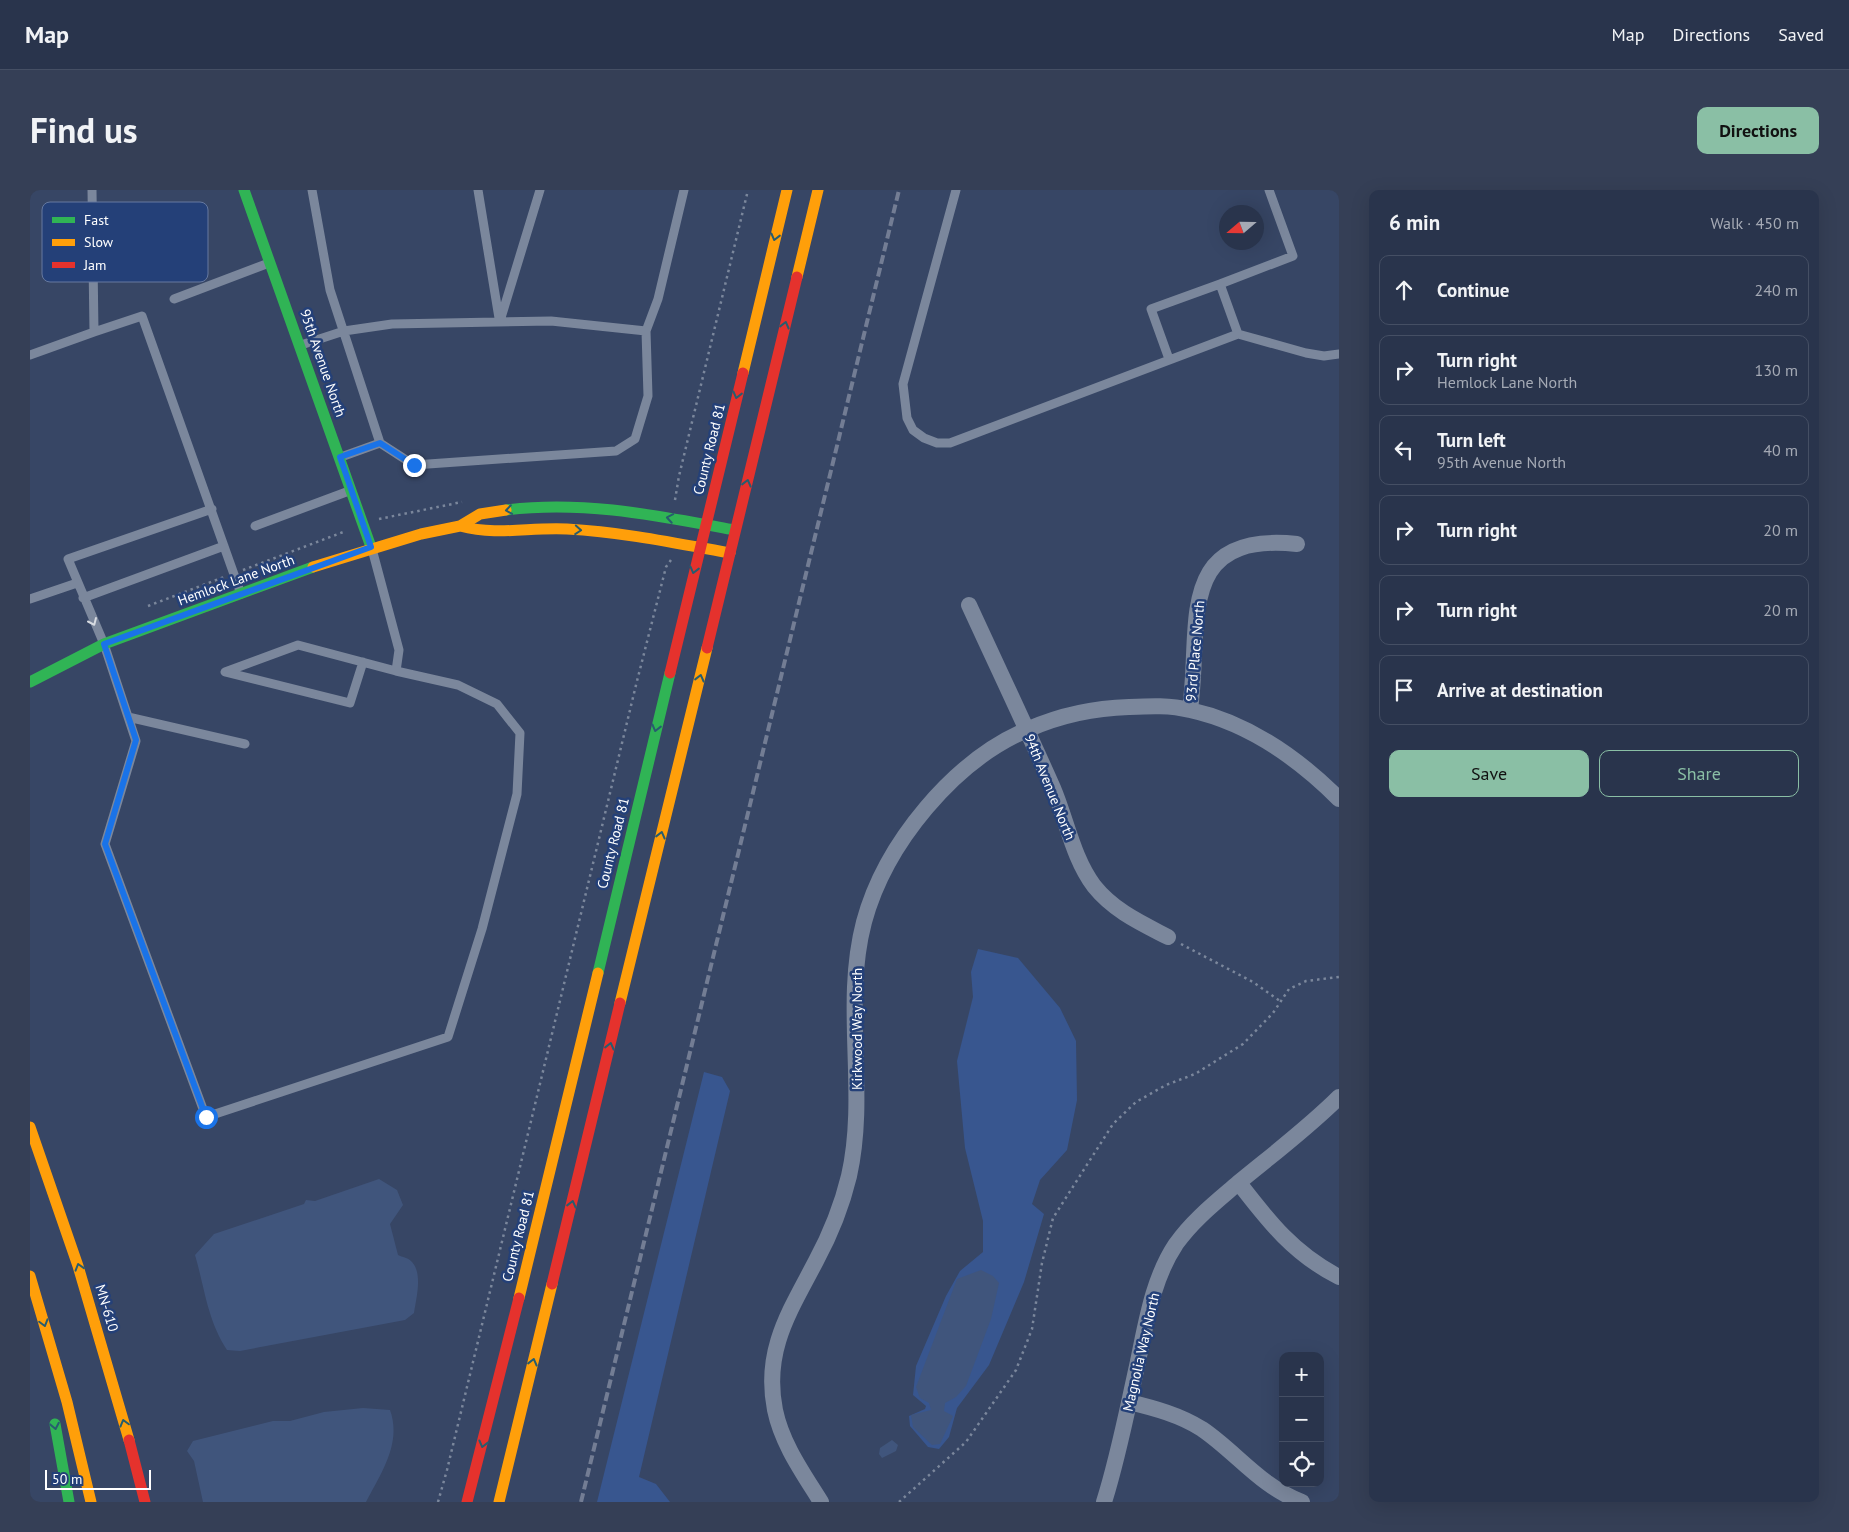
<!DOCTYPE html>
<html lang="en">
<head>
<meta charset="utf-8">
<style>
	body { margin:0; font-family:"PT Sans",sans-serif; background:#353f56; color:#f1f3f6 }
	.controls { position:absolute; right:15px; bottom:15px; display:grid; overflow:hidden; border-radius:10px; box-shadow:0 5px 20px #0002 }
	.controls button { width:45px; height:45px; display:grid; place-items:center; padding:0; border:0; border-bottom:1px solid #454f64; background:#29344c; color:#f1f3f6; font:25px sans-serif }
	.compass { position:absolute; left:1189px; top:15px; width:45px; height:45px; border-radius:50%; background:#29344c; box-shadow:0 5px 20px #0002; rotate:250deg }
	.scale { position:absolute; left:15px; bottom:12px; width:106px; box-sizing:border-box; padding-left:5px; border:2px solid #fff; border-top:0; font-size:14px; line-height:18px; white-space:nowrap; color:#fff; -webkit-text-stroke:4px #244078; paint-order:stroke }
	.stop { position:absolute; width:15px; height:15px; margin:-11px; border:4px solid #1a73e8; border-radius:50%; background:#fff }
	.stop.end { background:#1a73e8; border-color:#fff; box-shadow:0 1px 5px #0008 }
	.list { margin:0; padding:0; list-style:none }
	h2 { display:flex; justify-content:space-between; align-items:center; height:65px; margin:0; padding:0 20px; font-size:21px }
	h2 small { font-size:16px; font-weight:400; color:#a5aab5 }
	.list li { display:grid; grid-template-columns:32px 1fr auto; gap:15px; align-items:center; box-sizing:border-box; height:70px; margin:0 10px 10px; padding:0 10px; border:1px solid #454f64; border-radius:10px }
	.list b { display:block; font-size:19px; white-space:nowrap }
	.list p { margin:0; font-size:16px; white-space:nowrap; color:#a5aab5 }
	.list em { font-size:16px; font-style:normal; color:#a5aab5 }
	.actions { display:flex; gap:10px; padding:15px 20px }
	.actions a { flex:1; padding:11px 0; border:1px solid #8abfa5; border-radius:10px; text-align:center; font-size:18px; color:#8abfa5 }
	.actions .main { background:#8abfa5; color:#111 }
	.icon { flex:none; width:28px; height:28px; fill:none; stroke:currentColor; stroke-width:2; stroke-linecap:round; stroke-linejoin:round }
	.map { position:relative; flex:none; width:1309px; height:1312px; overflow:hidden; border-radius:10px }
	header { display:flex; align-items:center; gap:30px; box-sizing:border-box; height:70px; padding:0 25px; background:#29344c; border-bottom:1px solid #454f64 }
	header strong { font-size:24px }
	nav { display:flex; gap:28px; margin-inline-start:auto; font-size:18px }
	.intro { display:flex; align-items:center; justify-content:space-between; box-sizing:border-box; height:120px; padding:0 30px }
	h1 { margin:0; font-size:35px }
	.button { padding:12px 22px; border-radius:10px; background:#8abfa5; color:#111; font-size:18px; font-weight:700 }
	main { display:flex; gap:30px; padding:0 30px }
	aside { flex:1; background:#29344c; border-radius:10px; box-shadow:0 5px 20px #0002 }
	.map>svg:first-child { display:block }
	.green { fill:#38568f }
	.water { fill:#40557c }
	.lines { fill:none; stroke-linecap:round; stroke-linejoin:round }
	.path { stroke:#7b879c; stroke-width:2.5; stroke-dasharray:2.5 4; stroke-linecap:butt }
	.lane { stroke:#7b879c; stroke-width:9 }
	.street { stroke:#7b879c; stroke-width:16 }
	.fast { stroke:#30b455; stroke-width:11 }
	.slow { stroke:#ff9f0a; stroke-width:11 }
	.jam { stroke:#e5322d; stroke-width:11 }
	.rail { stroke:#737d94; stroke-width:4; stroke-dasharray:9 4; stroke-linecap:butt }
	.oneway { stroke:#275d6f }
	.oneway2 { stroke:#d7dbe1 }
	.route { stroke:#1a73e8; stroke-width:6 }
	.labels { text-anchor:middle; stroke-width:5; stroke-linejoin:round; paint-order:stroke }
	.street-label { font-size:14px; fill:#fff; stroke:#244078 }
	.key { fill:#244078; stroke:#6679a0; stroke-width:1 }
	.key-label { font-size:14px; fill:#fff }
</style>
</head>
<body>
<header>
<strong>Map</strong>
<nav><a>Map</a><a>Directions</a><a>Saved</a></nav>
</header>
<div class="intro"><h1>Find us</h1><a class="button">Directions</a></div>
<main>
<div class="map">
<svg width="1309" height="1312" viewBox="0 0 1309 1312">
	<rect width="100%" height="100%" fill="#374665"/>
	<path class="green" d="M948,759L988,768L1030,818L1046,851L1047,910L1037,960L1010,990L1002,1014L1014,1024L994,1092L959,1175L927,1218L919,1247L909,1259L898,1257L880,1236L879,1226L895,1219L896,1216L883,1205L886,1176L916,1106L930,1081L953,1062V1031L935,958L927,871L943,807L941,782Z
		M674,882L692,887L700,901L609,1287L626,1294L640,1312H567Z"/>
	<path class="water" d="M349,989L367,1000L373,1015L360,1034L368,1065C372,1067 379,1068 382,1072C393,1084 386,1109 384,1123L375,1130L210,1161L197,1160C177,1129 175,1099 165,1065L184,1044L274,1014L276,1010L285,1011Z
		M951,1080L963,1086L969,1093L961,1129L936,1196L926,1207L915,1213L914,1221L923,1226L910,1254L902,1255L883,1237L881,1225L901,1220L899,1213L890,1208L886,1197L927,1089Z
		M333,1218L360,1220C372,1253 351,1283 336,1312H173L164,1271L157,1261L163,1251L243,1231H260L294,1222Z
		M862,1250L868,1255L866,1261L852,1268L849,1264L850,1258Z"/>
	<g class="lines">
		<path class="path" d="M645,310L649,286L718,0
			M349,329L432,312
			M213,380L316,341
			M118,416L194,387
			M1151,754L1223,792L1250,811
			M408,1312L417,1280L606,495L636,377L641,370
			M869,1312L936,1252L986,1180L1002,1139L1012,1073L1023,1028L1083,934L1106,912L1136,895L1165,884L1213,854L1243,823L1259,799L1276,791L1309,787"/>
		<path class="lane" d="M282,0L300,100L350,253
			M448,0L469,128
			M926,0L873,194L877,228L883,240L894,248L907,253H920L1208,144L1276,163L1294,166L1309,164
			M144,109L239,73
			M470,131L510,0
			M64,142L112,126L211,404
			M1208,144L1190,94L1263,66L1239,0
			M271,155L314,141L362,134L521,131L616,141
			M0,165L64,142L62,0
			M1139,169L1121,119L1190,94
			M311,267L350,253L384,275L586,261L605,249L618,206L616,141L628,109L654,0
			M182,319L38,369L74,454L106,551L75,654L176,927L418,847L452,739L487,604L490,543L467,514L428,495L366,481
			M225,336L319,301
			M53,408L194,356
			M0,409L47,393
			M333,472L320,513L195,482L268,455L366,481L369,460L342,359
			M98,527L215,554"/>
		<path class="street" d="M939,415C967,476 996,537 1023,598C1037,631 1043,668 1064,696C1084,721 1111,733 1138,747
			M1160,519C1172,437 1143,341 1267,354
			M1209,993C1239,1032 1264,1064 1309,1087
			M1099,1212C1124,1218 1150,1225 1172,1239C1206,1262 1231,1297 1272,1312
			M791,1312C773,1283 752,1254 745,1220C733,1160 760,1121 786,1071C800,1045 812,1015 819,986C838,902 812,816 834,732C855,654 924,570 999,539C1031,525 1065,518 1099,517C1120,516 1140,515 1160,520C1219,533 1267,567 1309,609
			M1074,1312C1088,1268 1097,1221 1107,1176C1116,1134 1122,1090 1146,1054C1163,1030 1186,1012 1208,993C1242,965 1278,938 1309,907"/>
		<path class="fast" d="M214,0L341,357
			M476,320C554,310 629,326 705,340
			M0,492L74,454L283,377
			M568,783L640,483
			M25,1234L39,1312"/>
		<path class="slow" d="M767,87L788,0
			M713,183L757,0
			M430,336C469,346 498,337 537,339C592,342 645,353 700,363
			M283,377L391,344L430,336L450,324L476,320
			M590,813L677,458
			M0,937L48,1076L99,1250
			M0,1086L37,1212L61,1312
			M489,1108L568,783
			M469,1312L522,1094"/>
		<path class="jam" d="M677,458L767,87
			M640,483L713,183
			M522,1094L590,813
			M99,1250L115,1312
			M437,1312L489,1108"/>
		<path class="rail" d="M551,1312L869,0"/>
	</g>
	<defs><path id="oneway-chevron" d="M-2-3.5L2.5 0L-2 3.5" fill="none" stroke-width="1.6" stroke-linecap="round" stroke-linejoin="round" transform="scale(1.25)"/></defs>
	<g class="oneway">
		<use href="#oneway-chevron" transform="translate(745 47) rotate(104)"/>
		<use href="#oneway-chevron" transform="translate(755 135) rotate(-76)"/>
		<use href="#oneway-chevron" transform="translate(707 205) rotate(104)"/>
		<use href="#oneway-chevron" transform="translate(717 293) rotate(-76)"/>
		<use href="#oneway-chevron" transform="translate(479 320) rotate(172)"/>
		<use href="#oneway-chevron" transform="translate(640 328) rotate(-170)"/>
		<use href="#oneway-chevron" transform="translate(548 340) rotate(4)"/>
		<use href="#oneway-chevron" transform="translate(664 380) rotate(104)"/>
		<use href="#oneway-chevron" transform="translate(670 488) rotate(-76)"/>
		<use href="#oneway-chevron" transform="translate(626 538) rotate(104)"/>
		<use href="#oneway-chevron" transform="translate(631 645) rotate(-76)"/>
		<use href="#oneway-chevron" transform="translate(580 856) rotate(-76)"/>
		<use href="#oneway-chevron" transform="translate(542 1014) rotate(-76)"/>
		<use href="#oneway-chevron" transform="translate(49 1077) rotate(-107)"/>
		<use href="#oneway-chevron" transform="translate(14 1133) rotate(74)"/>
		<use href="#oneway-chevron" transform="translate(503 1172) rotate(-76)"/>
		<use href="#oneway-chevron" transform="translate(94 1233) rotate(-105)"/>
		<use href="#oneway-chevron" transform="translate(25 1236) rotate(79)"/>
		<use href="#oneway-chevron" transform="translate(453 1254) rotate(104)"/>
	</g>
	<use class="oneway2" href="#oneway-chevron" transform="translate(63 432) rotate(66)"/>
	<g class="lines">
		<path class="route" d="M176,927L75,654L106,550L74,454L341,357L310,267L350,253L384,275"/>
	</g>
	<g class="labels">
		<g class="street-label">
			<text transform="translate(293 173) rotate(71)" y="5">95th Avenue North</text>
			<text transform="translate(679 259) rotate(-76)" y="5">County Road 81</text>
			<text transform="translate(206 390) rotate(-20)" y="5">Hemlock Lane North</text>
			<text transform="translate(1165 461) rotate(-85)" y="5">93rd Place North</text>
			<text transform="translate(1020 597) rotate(68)" y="5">94th Avenue North</text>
			<text transform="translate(583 653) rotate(-76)" y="5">County Road 81</text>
			<text transform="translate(827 839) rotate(-90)" y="5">Kirkwood Way North</text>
			<text transform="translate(488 1046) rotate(-76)" y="5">County Road 81</text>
			<text transform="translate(77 1118) rotate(73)" y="5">MN-610</text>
			<text transform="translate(1111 1162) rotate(-77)" y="5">Magnolia Way North</text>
		</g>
	</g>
	<rect x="12" y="12" width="166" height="80" rx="8" class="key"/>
	<rect x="22" y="27" width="23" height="6" fill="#30b455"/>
	<rect x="22" y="49" width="23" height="7" fill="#ff9f0a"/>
	<rect x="22" y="72" width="23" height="6" fill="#e5322d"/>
	<g class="key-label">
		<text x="54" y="35">Fast</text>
		<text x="54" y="57">Slow</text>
		<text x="54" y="80">Jam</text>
	</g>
</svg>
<div class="controls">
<button>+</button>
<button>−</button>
<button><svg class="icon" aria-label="locate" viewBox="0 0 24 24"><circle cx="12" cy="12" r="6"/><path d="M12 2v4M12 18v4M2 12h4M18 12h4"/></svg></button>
</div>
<svg class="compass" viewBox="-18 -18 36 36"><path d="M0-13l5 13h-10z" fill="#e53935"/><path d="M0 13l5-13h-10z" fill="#a5aab5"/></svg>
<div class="scale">50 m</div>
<div class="stop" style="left:176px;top:927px"></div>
<div class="stop end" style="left:384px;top:275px"></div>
</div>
<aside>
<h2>6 min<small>Walk · 450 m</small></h2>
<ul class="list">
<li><svg class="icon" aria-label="ahead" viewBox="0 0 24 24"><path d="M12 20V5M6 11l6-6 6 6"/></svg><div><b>Continue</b></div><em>240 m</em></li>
<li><svg class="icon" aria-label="right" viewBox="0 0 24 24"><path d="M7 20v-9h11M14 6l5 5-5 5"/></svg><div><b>Turn right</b><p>Hemlock Lane North</p></div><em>130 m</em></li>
<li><svg class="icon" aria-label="left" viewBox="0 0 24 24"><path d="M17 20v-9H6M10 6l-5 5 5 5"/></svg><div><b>Turn left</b><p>95th Avenue North</p></div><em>40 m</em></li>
<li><svg class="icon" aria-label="right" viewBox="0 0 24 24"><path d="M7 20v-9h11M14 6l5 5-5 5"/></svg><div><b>Turn right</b></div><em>20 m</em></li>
<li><svg class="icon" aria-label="right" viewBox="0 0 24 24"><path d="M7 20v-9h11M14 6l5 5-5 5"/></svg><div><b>Turn right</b></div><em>20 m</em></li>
<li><svg class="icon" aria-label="arrive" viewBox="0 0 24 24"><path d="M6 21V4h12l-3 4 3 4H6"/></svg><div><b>Arrive at destination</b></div></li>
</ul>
<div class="actions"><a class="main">Save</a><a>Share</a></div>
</aside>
</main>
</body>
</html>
